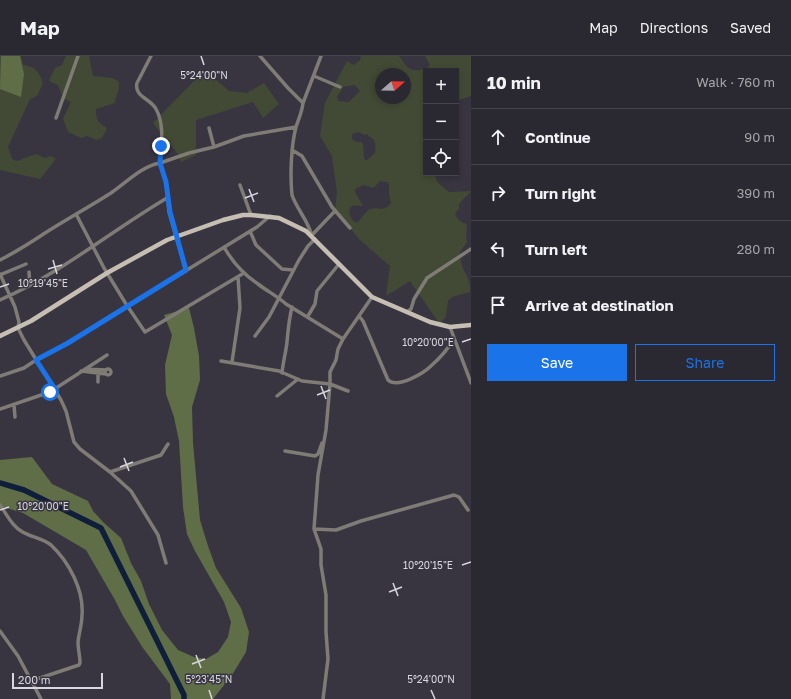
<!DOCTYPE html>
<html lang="en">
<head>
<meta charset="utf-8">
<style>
	body { margin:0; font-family:"Golos Text",sans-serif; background:#36343d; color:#f1f3f6 }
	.controls { position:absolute; right:12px; top:12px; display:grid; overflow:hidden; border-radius:0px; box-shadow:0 2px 6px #0003 }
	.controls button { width:36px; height:36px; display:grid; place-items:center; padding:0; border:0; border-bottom:1px solid #46444d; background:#2a2831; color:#f1f3f6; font:20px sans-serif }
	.compass { position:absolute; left:375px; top:12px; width:36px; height:36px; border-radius:50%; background:#2a2831; box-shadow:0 2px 6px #0003; rotate:70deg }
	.scale { position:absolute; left:12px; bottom:10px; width:91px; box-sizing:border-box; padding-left:4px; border:2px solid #d8d6de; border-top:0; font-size:11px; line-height:14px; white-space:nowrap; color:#d8d6de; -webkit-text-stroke:3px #383541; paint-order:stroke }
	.stop { position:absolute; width:12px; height:12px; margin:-9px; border:3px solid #1a73e8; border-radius:50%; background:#fff }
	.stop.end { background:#1a73e8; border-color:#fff; box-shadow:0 1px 4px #0008 }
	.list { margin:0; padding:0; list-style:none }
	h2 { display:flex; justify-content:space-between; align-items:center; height:52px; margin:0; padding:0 16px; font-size:17px }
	h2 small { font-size:13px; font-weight:400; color:#a5a6ab }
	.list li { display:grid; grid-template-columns:26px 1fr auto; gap:12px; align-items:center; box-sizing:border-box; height:56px; padding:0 16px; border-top:1px solid #46444d }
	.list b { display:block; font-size:15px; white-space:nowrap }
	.list em { font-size:13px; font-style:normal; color:#a5a6ab }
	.actions { display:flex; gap:8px; padding:12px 16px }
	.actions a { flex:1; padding:9px 0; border:1px solid #1a73e8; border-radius:0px; text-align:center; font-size:14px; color:#1a73e8 }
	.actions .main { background:#1a73e8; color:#fff }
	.icon { flex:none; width:22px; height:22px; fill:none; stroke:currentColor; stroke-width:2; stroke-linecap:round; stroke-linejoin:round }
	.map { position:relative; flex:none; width:471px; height:643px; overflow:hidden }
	header { display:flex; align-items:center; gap:24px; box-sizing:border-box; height:56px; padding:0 20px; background:#2a2831; border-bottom:1px solid #46444d }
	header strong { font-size:19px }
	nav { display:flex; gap:22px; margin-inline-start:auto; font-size:14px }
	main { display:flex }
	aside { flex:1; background:#2a2831 }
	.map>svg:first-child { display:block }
	.green { fill:#424a35; fill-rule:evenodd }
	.forest { fill:#606e48 }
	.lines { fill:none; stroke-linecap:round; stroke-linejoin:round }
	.river { stroke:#0f1e3a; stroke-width:5.5 }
	.minor { stroke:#7f7b75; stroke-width:3.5 }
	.major { stroke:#c6beb2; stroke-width:4.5 }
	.route { stroke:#1a73e8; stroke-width:5 }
	.ticks { fill:none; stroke:#d8d6de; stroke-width:1.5 }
	.ticks-label { font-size:10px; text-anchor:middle; fill:#d8d6de; stroke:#383541; stroke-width:3; stroke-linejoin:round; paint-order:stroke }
</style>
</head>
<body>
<header>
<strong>Map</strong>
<nav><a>Map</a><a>Directions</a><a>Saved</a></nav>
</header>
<main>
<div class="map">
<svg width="471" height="643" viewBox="0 0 471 643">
	<rect width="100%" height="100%" fill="#383541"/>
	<path class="green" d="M0,0H21L23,9C35,10 39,16 43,27L37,40L30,43L8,91L12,103L17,105L36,98L45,102L51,100L56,103L40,123L0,114Z
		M66,0H89L93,20L112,22L118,25C121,31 116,39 115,47L96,53C96,65 98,66 107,72L102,82L96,84L87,80L81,82L68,76L63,63L71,46L63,42L58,29L49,25L55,12L62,9Z
		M361,0H399C402,3 404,8 407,11C413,16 425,15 430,9L425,0H471V40L456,45V15H426V117H435L437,126L449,136L471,135L459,148V153L455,157C457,164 460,166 467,168L466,180L467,186L460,196C460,202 461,207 463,212C467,221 471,226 470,236L452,241L448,245L446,261L442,265L441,270L410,225L386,240L390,210L360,184L335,154L337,136L332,100L320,80L325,47L347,5L354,9L360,4ZM381,18H405V42H381ZM354,29L356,30L360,35L349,46L338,45L337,41L343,31ZM358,76L365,79L368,78V80C376,82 376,90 375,97L367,104H365C362,98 365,92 362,86H356L352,83V78ZM380,125L387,126L389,128V138L391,147C384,157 380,150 370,153C364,156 362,163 357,167C351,165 346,154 352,150C355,149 360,150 363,150L355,136V133L364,129L373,132Z
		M213,21L229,35L247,37L264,27L279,48L263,62L253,46L196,64V99L181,106L177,97L153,67L197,22Z"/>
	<path class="forest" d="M1,0H20L24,18L21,41L0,33Z
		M189,252L194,272L199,300L200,324L192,351L193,387L200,464L208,490L216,512L241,552L249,576L246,596L232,619L213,643H171L170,628L143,592L123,560L115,544L86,494L23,457L0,450V404L32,401L52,428L88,445L93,455L103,466L121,482L131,507L141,525L149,548L162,574L178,594L194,601L206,603L218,596L228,581L231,566L224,546L195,495L187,478L183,451L179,385L174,361L166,338L165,309L172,279L164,259Z"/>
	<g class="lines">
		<path class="river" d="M0,427L24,434L101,472L184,639V643"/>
		<path class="minor" d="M151,0L137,27C134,41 150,42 156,53C165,69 161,89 160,107L189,97L214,91L244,80L296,71
			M260,0L288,32L303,47
			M314,20L340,31
			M56,62L78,0
			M209,72L214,91
			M292,94L302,100L332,151L350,172
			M240,129L251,159
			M76,158L104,212L126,248L145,276L244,217
			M250,175L256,189L282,213L293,214
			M312,179L335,155
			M312,181C309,165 297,154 292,139C290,120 291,90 296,71C299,62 302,56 303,47L321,0
			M224,191C233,207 243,218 258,228C267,235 277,240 286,248L343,283
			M0,204C16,196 30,187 45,177C67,163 89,151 111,137C127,126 142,110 160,107L166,126L169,156L186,215
			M29,216L30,229
			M0,218L15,251L19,266L18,272L24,284L61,344L66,355L74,386L80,393L110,416L131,435L158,479L166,507
			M0,219L26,208
			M0,244C60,218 111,175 167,142
			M407,256L411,253L414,243L427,222L471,193
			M308,260L315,248L317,235L339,208
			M359,260L363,265L388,324C398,333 424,317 432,309C440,302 449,291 454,283
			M450,271L471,327
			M255,280L269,261L299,204L308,190L315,183
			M221,305L279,315L302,325L330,328L348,335
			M232,306L240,252L238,221
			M85,313L106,314
			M105 316a3 3 0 1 1 6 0a3 3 0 1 1-6 0Z
			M81,315L106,318
			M98,317V326
			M282,317C283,306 286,296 287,286C288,274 289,263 292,251
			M0,320L24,312L36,304L68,287L257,171L270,160
			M277,340L298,323
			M14,349L15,361
			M0,353L50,336L107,299
			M285,395L315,400L318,398L322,387
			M110,416L161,399L168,388
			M0,449C7,458 10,468 21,475C30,481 42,482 51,489C69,506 84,534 82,559C82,568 79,577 78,586C78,593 80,600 80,607L79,609L31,625
			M314,473L336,474L361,465L454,439L459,441L468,454
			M0,575L18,600L41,643
			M323,643L328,603L326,576V539L321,509V493L314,473L318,419L326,374L330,328V316L336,304L338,293L343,283L372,241"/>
		<path class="major" d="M0,280L31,265L107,217L167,184L223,164L243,159H251L279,162L306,175L372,241L430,266L450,271L471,269"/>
	</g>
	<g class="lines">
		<path class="route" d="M50,336L55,333L36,304L68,287L186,214L170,156L166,126L160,107L161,90"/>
	</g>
	<path class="ticks" d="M201,0L204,9M249,133L254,146M245,142L258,137M53,204L57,218M48,213L62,209M0,231L9,228M462,286L471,283M321,330L326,343M317,339L330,334M124,402L129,415M120,411L133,406M0,454L9,451M462,509L471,506M393,527L398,540M389,536L402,531M196,599L201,612M192,608L205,603M209,634L212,643M431,634L435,643"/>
	<g class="ticks-label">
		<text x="204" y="23">5°24'00"N</text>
		<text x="43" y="231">10°19'45"E</text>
		<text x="428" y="290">10°20'00"E</text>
		<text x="43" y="454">10°20'00"E</text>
		<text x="428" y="513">10°20'15"E</text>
		<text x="209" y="627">5°23'45"N</text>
		<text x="431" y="627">5°24'00"N</text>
	</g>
</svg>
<div class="controls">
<button>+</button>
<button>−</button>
<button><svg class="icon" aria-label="locate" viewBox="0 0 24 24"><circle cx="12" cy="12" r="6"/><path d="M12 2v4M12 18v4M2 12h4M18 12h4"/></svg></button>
</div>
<svg class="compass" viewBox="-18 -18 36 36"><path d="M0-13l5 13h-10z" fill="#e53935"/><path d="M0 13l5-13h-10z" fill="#a5a6ab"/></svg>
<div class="scale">200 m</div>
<div class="stop" style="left:50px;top:336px"></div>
<div class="stop end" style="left:161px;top:90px"></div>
</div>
<aside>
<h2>10 min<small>Walk · 760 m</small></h2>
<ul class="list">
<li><svg class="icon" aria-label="ahead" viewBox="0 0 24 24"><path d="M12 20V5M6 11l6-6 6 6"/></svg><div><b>Continue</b></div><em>90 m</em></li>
<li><svg class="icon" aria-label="right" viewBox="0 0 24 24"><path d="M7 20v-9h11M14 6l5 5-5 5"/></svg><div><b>Turn right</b></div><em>390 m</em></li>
<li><svg class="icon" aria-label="left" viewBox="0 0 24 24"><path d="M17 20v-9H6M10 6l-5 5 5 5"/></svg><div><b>Turn left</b></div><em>280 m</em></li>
<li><svg class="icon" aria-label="arrive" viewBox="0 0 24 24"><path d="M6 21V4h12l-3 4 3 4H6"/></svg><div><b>Arrive at destination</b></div></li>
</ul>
<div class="actions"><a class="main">Save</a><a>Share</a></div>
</aside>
</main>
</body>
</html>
